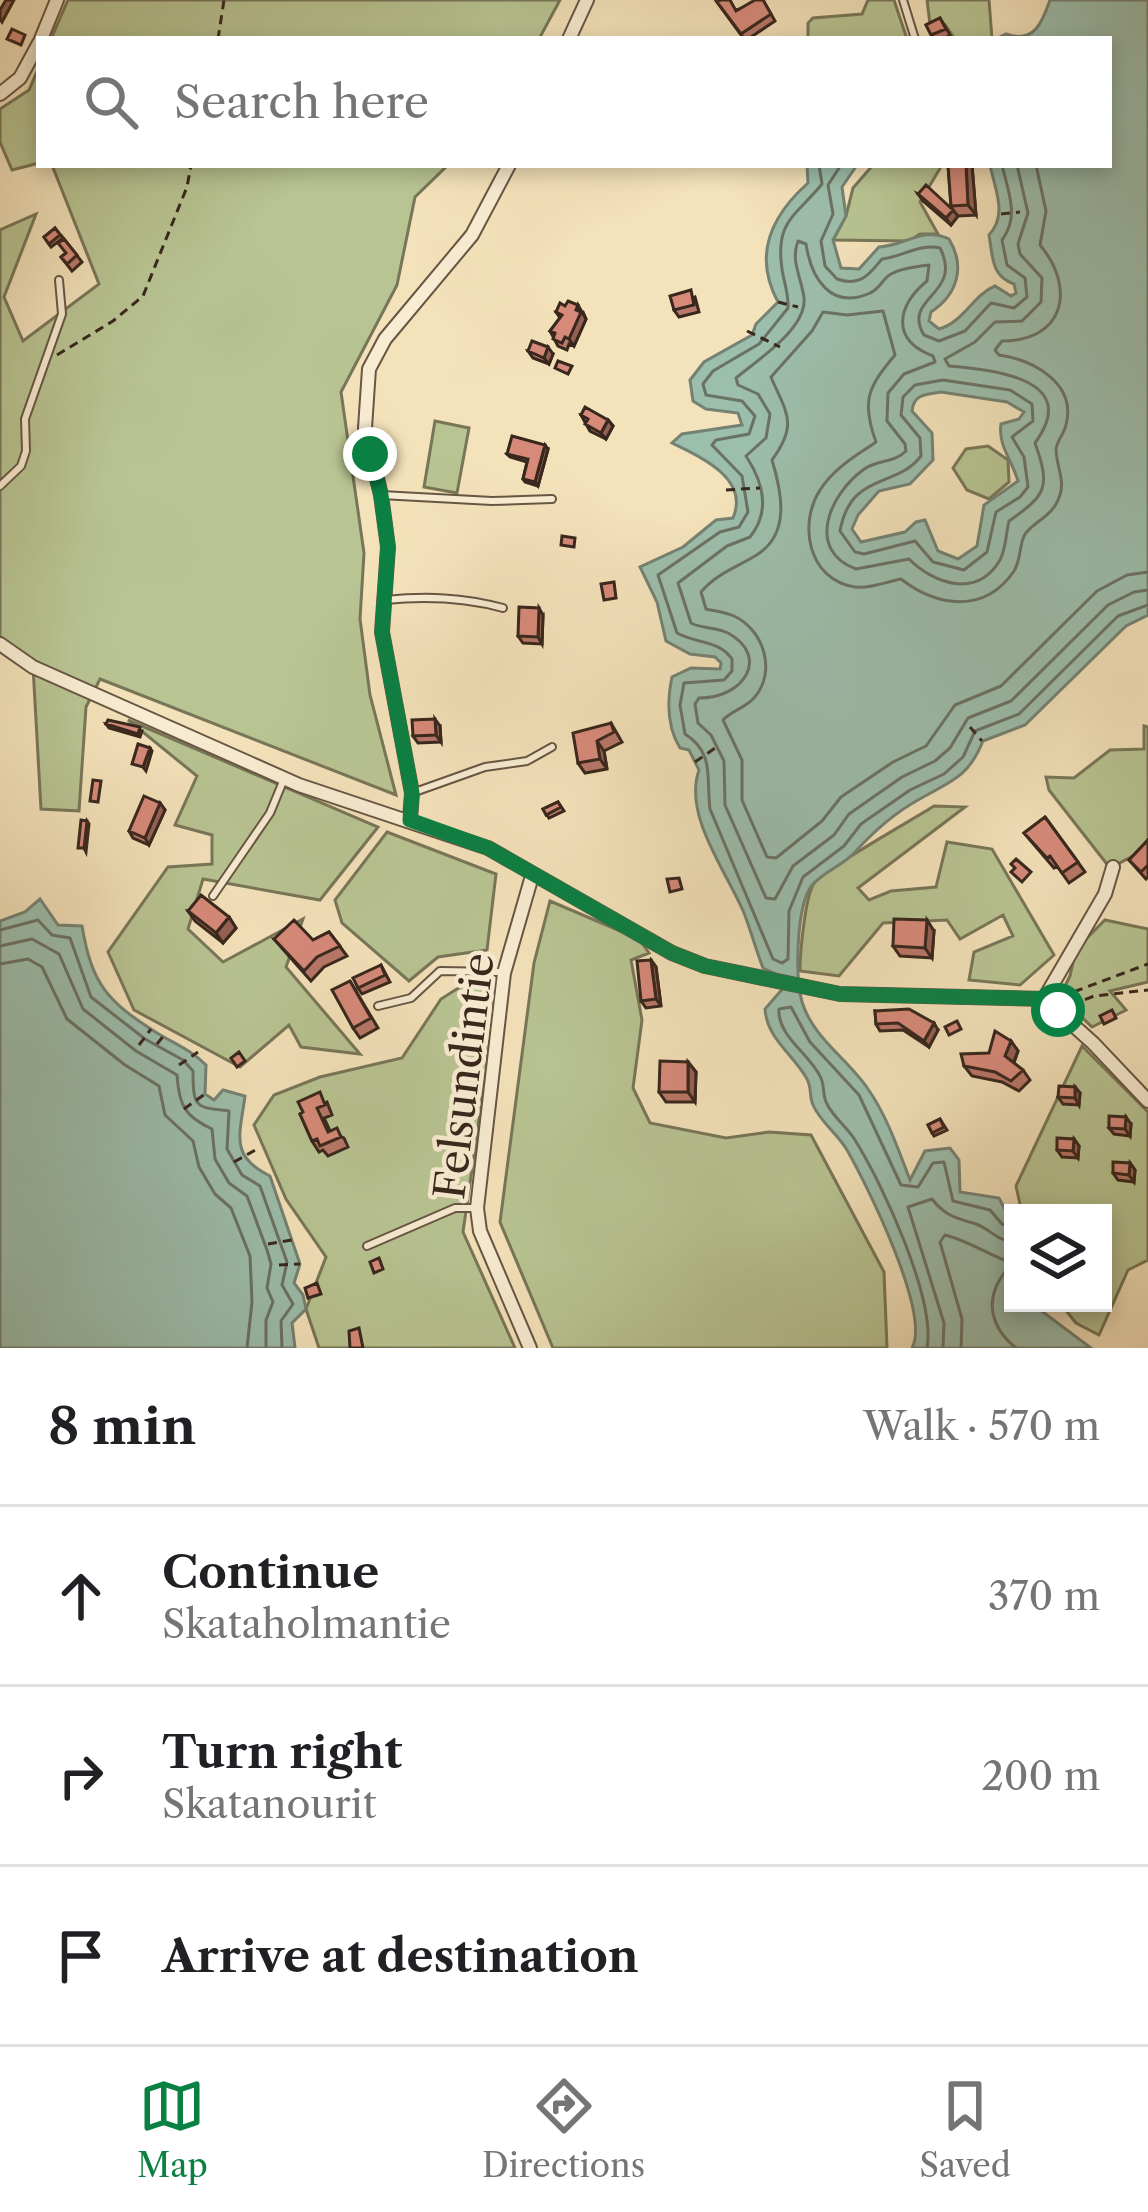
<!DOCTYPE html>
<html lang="en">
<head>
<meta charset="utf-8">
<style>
	body { margin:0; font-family:"Libre Caslon Text",serif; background:#f6f6f6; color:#202124 }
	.controls { position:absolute; right:36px; bottom:36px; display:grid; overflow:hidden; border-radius:0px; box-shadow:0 6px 18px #0003 }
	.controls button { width:108px; height:108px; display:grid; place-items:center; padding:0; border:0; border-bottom:3px solid #e0e0e0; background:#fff; color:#202124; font:60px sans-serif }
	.stop { position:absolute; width:36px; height:36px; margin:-27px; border:9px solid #0b8043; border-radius:50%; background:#fff }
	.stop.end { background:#0b8043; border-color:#fff; box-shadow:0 3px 12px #0008 }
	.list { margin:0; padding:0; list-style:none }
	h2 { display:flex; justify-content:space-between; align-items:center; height:156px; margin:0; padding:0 48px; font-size:51px }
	h2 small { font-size:39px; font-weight:400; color:#757577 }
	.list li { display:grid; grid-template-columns:78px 1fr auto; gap:36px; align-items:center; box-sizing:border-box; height:180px; padding:0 48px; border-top:3px solid #e0e0e0 }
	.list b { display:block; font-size:45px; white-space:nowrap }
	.list p { margin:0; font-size:39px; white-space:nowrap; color:#757577 }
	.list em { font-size:39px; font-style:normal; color:#757577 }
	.icon { flex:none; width:66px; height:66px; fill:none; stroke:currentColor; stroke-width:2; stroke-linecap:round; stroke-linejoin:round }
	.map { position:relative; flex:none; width:1148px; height:1348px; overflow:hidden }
	.search { position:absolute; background:#fff; box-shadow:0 6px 18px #0003; left:36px; right:36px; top:36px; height:132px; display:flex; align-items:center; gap:30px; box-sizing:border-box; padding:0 42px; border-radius:0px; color:#757577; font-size:45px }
	.sheet { height:696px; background:#fff }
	nav { display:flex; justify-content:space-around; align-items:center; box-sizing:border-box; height:168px; border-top:3px solid #e0e0e0; background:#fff; font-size:33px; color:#757577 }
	nav a { display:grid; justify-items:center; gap:6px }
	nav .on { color:#0b8043 }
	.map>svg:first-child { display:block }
	.green { fill:#b8c492; stroke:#787658; stroke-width:3 }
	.water { fill:#9cbeac; stroke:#748273; stroke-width:3; fill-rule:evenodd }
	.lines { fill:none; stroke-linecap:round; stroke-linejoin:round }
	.shore { stroke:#6a7264; stroke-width:3 }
	.lane-casing { stroke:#675644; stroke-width:10 }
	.street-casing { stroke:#675644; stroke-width:16 }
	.path { stroke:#38271d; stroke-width:3; stroke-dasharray:9 6; stroke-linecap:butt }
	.lane { stroke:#f8ecd2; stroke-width:6 }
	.street { stroke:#f8ecd2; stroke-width:12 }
	.wall { fill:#b97769; stroke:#38271d; stroke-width:3 }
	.shaded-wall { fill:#966155; stroke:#38271d; stroke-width:3 }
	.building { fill:#d78a7a; stroke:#38271d; stroke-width:3 }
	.route { stroke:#0b8043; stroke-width:15 }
	.labels { text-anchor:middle; stroke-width:9; stroke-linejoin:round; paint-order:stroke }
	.street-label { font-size:42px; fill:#38271d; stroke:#f8ecd2 }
</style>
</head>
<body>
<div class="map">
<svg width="1148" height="1348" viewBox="0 0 1148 1348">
	<rect width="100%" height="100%" fill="#f4e2ba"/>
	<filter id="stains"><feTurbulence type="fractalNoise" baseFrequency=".00167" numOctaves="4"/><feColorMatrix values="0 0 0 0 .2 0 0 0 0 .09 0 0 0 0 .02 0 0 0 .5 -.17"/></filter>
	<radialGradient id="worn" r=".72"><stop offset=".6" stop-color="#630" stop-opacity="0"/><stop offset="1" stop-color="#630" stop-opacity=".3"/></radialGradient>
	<path class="green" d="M68,0H560L539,39H51Z
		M868,0H894L907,39H808V23L813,18L862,14Z
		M927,0H989L992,39H955L945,25L931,32Z
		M39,67V163L12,170L0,142V109L29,90Z
		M52,165H448L415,197L397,285L341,392L364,553L360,619L370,695L396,795L100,679L86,707L79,811L41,809L33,667L0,638V230L36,214L4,297L23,341L99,284Z
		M873,165H942L920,202L938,234H920L909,241L833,240L846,216L853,188Z
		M435,421L469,428L457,493L424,487Z
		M988,446L1008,460L1009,482L989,499L967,490L953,468L966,449Z
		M128,720L378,827L320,900L203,879L188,929L223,962L303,919L286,967L360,1054L301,1047L289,1025L240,1067L134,1010L108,952L168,867L212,864V835L175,825L197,776Z
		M1144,726L1148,727V848L1110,868L1049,790L1046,777L1074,778L1110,750L1144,749Z
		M934,806L965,807L858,888L869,900L891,891L936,887L947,842L992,849L1054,955L1020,985L969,980L974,952L1013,936L1003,915L960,939L947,920L883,923L839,976L800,971C800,952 805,900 813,885C820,871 914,819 934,806Z
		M387,832L496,874L487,950L438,957L409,981L342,923L335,900Z
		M550,901L639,939L649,953L631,960L642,1020L633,1088L650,1123L726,1138L769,1132L811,1135L884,1272L887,1348H553L500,1222L534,963Z
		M1105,920L1148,929V982L1110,991L1126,1010L1092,1027L1060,996L1070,976L1076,949Z
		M471,980H499L463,1232L515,1348H319L306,1309L326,1257L286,1199L254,1125L274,1095L320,1077L402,1058L441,999Z
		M1082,1046L1148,1112V1260L1128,1270L1099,1335L1076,1323L1060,1303H1103V1213H1022L1016,1186Z"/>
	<path class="water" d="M1050,0H1148V615L1126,626L1025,725L983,741C968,778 951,781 918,800C893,814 874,831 855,852C844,865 824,871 812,885C796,906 795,977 802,1002C813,1038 848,1059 868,1089C887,1116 898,1149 910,1180L925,1151L950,1148L959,1160L960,1192L999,1198C1014,1224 1015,1245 1010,1274C1008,1285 1013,1292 1013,1303H1031L1091,1348H912C931,1314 867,1185 847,1150C838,1134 821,1123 813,1105C809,1096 812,1088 807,1079C793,1054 767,1039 765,1009L785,986L780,976L763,968C756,950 751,931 744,913C727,872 683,816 699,770L689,750L680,748C667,727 667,701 672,677L691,668L720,669L721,663L715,657L690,654L666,641L657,602L640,567L683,547L716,520L733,518C750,478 700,457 672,443L682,434L742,425L738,413L706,409L693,401L690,380L704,362L752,335L756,324L778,302C752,254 772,215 808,183L807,165H857L842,187L846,216L833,240L841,268L859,269L879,247C905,246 923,226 949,239C966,267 957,295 931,312L929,321L939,329C964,322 973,295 995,286L1011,296L1016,293L1014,284C991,276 993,257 989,235C1008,214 995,190 990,165H1109V39H996L1006,34C1034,44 1042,23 1050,0ZM941,392L1007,402L1024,412L1019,419L1001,424C998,446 1012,460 1018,481L984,505L977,546L958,559L938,551L925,520L916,522L905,532L861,542L852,529L858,515L879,491L910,484L933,460L932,433L912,411C914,393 926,395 941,392Z
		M40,899L58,925L82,926C92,985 107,1001 157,1033C175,1044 191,1050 206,1065L205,1094L214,1100L223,1090L245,1096C240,1135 229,1156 270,1176L300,1264L294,1283L303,1295L306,1309L292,1323L295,1348H0V921L25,912Z"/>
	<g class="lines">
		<path class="shore" d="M819,165L822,184C795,217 775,221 782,269C784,283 789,295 788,308L759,344L713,371L703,384L706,395L742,401L755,416L749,434L716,440L712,445L742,476L748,512L739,527L720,532L658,575L677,633C697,644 719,640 732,659V671L724,680L684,683L680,705L685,734C715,753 706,778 710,809L773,959L782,963L788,959L789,911L803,877L844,846L861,824L910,790L944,774L963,757L975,731L1019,714L1118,616L1148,605
			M841,165L828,185L833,214L821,241L825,266L837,279C860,287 869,275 882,259C902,257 921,243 940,248C964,295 901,297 924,335L939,341L965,331L991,303L1014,308L1027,297L1025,278L1007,265L1002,240C1020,217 1008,191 1002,165
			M1017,165L1028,213L1018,244L1020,254L1042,278L1041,302L1022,321L995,322L975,342L945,359L949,366C995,370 1082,379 1035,443C1051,488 1046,495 1009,521C1006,533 1006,549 1000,560C977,599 934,584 909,559L856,569C805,550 830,494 863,470C877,459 893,464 906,451L905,444L887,421L888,393L904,374L935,362L933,356C890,340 897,305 927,281L929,265C920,266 900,269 891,274C883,278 880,289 870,293C830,311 811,277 806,244L798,241C790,261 802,279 804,298C807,329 756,361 736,378L738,385L758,394L770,414L766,438L746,456C763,482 771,511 750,537L727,546L678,583L691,623C702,629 716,627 728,633C770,656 745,698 699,698L695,704L698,723L711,735L724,761L725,805L766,898L775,899L793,866L834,835L849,814L902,777L935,761L950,748L968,718L1011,701L1108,605L1134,592L1148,590
			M1036,165L1046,211L1040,245C1076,288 1065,341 1002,341L995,350L999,355C1033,360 1077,383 1066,425C1064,434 1056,442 1056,450C1057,471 1068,483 1056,504C1049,518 1030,524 1024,536C1019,547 1021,560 1014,571C985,614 937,607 901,579C886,582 870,589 855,587C808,580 798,524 820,490C835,467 856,456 876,442C861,401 868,387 895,355L883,311L847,315L823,312L812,331L771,377C786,413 799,423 772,460C782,493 791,535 755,556C735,568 716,574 701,592L706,609C715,611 725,612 734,616C764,630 777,672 754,698C745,708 731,711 723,720L742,760V800L767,857L776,858L822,821L841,797L893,762L926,746L955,705L1001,686L1097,591L1127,575L1148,572
			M943,380L1010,390L1032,404L1033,421L1012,437L1024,457L1028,487L1020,497L996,512L987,552L964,570L933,562L915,541L864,554L855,552L840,531C851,471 896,489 921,456L920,438L901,415L903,397L915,385Z
			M0,930L38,920L52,935L70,938L91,997L145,1039L183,1060L193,1071C193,1109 196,1107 229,1111L227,1149L242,1175L260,1186L287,1262L282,1285L293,1304L281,1321L282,1348
			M0,946L32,939L59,954L83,1009L136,1051L177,1075C179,1105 184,1116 212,1129L215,1159L229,1183L247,1196L267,1250L271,1264L267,1288L273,1302L266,1320V1348
			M0,964L28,959L42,967L67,1019L125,1065L159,1086L165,1115L193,1141L199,1167L215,1194L231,1208L250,1256L252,1302L247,1348
			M927,1348C936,1299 882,1183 855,1140C847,1127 834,1118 827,1104C822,1095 825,1087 821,1078C810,1054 777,1036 779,1009L791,1007L810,1042L859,1095L901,1185L918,1187L933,1163L944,1162L953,1201L990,1210L1002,1224L1013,1227
			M943,1348L944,1323L908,1207L932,1199C945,1216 956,1218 976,1224C990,1229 996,1240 1013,1242
			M961,1348L962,1319L940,1242L945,1235C969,1241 987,1254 1009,1262C1007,1272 1000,1277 996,1287C986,1311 997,1333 1016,1348"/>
		<g class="lane-casing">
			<path id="lane" d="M903,0L915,39
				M0,486L21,466L26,451L25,419L62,314L59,280
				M381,495L492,501L552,499
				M385,600C426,596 463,597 503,608
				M412,793L485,767L527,761L552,747
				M213,896L270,813L284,779
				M378,1006L411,998L440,971L501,972
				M367,1246L455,1208H477"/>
		</g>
		<g class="street-casing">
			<path id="street" d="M41,39L57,0
				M569,39L587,0
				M0,94L20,78L39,43
				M0,644L33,667L299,785L488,848L672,953L705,966L840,994L1044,999
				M410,819L412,793L382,632L388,547L381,495L365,428L369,369L385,339L472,235L509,165
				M1044,999L1105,894L1113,867
				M1044,999L1093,1043L1148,1101
				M530,1348L480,1231L477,1208L504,973L532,876"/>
		</g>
		<path class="path" d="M1016,37V39
			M218,39L224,0
			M1001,214L1020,212
			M778,302L798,307
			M747,331L780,347
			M57,355L113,321L143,296L187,187L191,165
			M726,490L760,488
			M970,727L982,741
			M695,762L718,746
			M1060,997L1148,964
			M1071,1005L1094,996L1148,990
			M157,1044L165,1034
			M139,1045L151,1029
			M179,1065L198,1052
			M184,1109L205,1094
			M234,1162L257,1149
			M268,1244L292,1240
			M279,1265L300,1264"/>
		<use href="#lane" class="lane"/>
		<use href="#street" class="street"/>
	</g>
	<path class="wall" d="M763,0L775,21L748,39H744L717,2L737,10Z
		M940,18L950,35L943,39H934L926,25Z
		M948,165H972L976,215L958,216L951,225L923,201L918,194L953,210L951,206Z
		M55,228L63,238L51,247L44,237Z
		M64,239L82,262L72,271L61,257L66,253Z
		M695,297L699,312L679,317L674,310Z
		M556,312H583L586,319L574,346L569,344L567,350L558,346L550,331L560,318Z
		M528,351L553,354L549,364L533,358Z
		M581,415L608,420L613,426L606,439L590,431Z
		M548,449L538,486L525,482L523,479L527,462L510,457L507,454Z
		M543,615L542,644L523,643L518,636Z
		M611,723L622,742L604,751L607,769L585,773L578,763Z
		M106,724L142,731L140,737L109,728Z
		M440,726L441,742L418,743L413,736Z
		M558,802L564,811L549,818L543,809Z
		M160,803L165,810L149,845L133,838L129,831Z
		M1045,817L1085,872L1069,883L1057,866L1054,868L1024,833Z
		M1148,840V877L1146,879L1129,860Z
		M188,911L229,917L236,928L223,943L195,921Z
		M934,931L932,958L900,956L893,946Z
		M329,932L347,956L324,967L311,981L274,939L313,940Z
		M651,960L656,967L661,1006L646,1008L641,1001Z
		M381,965L390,982L362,994L358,988Z
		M350,981L378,1028L360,1038L353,1028Z
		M875,1011L938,1030L929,1047L903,1030L880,1031L876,1024Z
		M1011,1041L1018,1051L1014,1063L1023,1070L1030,1080L1019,1091L1002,1082L972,1076L964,1066Z
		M688,1062L696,1072L695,1102H666L659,1092Z
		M1075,1087L1080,1093L1079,1105L1063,1104L1058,1097Z
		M327,1102L332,1115L324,1118L330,1131L344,1138L348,1147L328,1156L323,1150L319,1152L312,1141L300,1114Z
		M940,1119L947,1130L934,1136L928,1125Z
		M1131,1124L1130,1136L1114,1134L1109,1128Z
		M1074,1139L1079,1146L1078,1158L1062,1157L1057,1150Z
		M1130,1163L1135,1170L1134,1182L1118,1180L1113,1173Z"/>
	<path class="shaded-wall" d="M6,0H14L2,22L0,19V10Z
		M966,165H972L976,215L968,205Z
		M953,210L958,216L951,225L946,218Z
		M578,305L586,319L574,346L569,339Z
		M548,347L553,354L549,364L544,358Z
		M608,420L613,426L606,439L601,433Z
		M545,445L548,449L538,486L535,482Z
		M539,608L543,615L542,644L538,637Z
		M435,719L440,726L441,742L436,735Z
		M597,741L604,751L607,769L600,759Z
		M150,748L152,751L146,771L143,767Z
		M160,803L165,810L149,845L145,838Z
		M87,821L89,824L86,852L84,848Z
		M229,917L236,928L223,943L216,933Z
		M927,920L934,931L932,958L925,948Z
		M651,960L656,967L661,1006L656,999Z
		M934,1023L938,1030L929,1047L924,1041Z
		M1011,1041L1018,1051L1012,1066L1005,1056Z
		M688,1062L696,1072L695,1102L688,1092Z
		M1075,1087L1080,1093L1079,1105L1075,1098Z
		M1126,1117L1131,1124L1130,1136L1125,1129Z
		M1074,1139L1079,1146L1078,1158L1073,1151Z
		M1130,1163L1135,1170L1134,1182L1129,1175Z"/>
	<path class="building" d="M721,0H730L736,11L755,0H763L771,14L741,34L717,2Z
		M940,18L946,29L931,35L926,25Z
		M12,29L25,35L21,45L7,39Z
		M948,165H966L968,205L951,206Z
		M926,185L953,210L946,218L918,194Z
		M55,228L60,235L49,244L44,237Z
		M64,239L77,255L67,264L61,257L66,253L58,243Z
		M691,290L694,305L674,310L670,296Z
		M568,301L578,305L576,310L581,312L569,339L565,337L562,343L553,339L555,333L550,331L562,315L556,312L560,303L565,306Z
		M532,341L548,347L544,358L528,351Z
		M558,361L572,366L568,374L555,368Z
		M585,407L608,420L601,433L585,424L588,419L581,415Z
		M512,436L545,445L535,482L523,479L528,459L507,454Z
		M562,536L575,538L574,547L561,545Z
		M614,582L616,598L604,600L601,584Z
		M519,607L539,608L538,637L518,636Z
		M435,719L436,735L413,736L412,720Z
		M108,720L140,727L138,734L106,724Z
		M611,723L614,732L597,741L600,759L578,763L573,733Z
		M138,744L150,748L143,767L132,764Z
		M93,780L101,781L98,802L90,801Z
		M144,796L160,803L145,838L129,831Z
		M558,802L561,807L546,815L543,809Z
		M1045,817L1078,862L1062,873L1050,856L1047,858L1024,833Z
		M81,820L87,821L84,848H78Z
		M1148,840V865L1141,872L1129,860Z
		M1016,859L1031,872L1022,882L1011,872L1015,868L1011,864Z
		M679,878L682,889L670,892L667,879Z
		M201,895L229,917L216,933L188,911Z
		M894,919L927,920L925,948L893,946Z
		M294,920L313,940L329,932L340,946L317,957L304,971L274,939Z
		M651,960L656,999L641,1001L637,961Z
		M381,965L385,975L358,988L353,978Z
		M350,981L371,1018L353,1028L332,990Z
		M909,1009L934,1023L924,1041L898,1023L876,1024L875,1011Z
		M1112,1010L1116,1018L1104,1024L1100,1016Z
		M957,1021L961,1029L949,1035L945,1027Z
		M995,1031L1011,1041L1005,1056L1023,1070L1011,1081L995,1072L964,1066L961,1054L989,1053Z
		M239,1052L245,1061L237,1067L231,1058Z
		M660,1061L688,1062V1092H659Z
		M1059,1086L1075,1087V1098L1058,1097Z
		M320,1092L325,1105L317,1108L328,1132L337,1128L341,1137L320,1146L317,1139L312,1141L300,1114L303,1112L298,1102Z
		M1109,1116L1126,1117L1125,1129L1109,1128Z
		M940,1119L944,1127L932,1133L928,1125Z
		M1057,1138L1074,1139L1073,1151L1057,1150Z
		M1113,1162L1130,1163L1129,1175L1113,1173Z
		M379,1258L383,1269L374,1273L370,1262Z
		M317,1283L321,1294L308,1298L305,1288Z
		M359,1328L363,1348H350L349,1331Z"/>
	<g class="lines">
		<path class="route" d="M370,454L381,495L388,547L382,632L412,793L410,820L488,848L672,953L705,966L840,994L1044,999L1058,1010"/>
	</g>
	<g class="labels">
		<g class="street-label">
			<text transform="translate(464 1076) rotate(-83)" y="15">Felsundintie</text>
		</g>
	</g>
	<rect width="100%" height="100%" filter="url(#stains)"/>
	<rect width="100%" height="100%" fill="url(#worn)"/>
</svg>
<div class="controls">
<button><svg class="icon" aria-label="layers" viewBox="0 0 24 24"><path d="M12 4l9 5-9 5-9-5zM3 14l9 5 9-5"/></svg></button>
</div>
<div class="stop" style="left:1058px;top:1010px"></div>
<div class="stop end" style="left:370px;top:454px"></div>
<div class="search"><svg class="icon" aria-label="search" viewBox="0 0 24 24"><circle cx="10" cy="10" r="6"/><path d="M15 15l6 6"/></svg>Search here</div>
</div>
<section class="sheet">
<h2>8 min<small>Walk · 570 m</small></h2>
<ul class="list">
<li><svg class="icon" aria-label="ahead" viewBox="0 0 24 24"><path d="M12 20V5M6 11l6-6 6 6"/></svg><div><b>Continue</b><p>Skataholmantie</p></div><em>370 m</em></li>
<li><svg class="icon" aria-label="right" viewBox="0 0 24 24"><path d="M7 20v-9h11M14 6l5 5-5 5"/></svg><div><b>Turn right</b><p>Skatanourit</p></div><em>200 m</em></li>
<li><svg class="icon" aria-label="arrive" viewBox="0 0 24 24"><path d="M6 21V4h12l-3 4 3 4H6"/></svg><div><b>Arrive at destination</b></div></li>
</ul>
</section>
<nav>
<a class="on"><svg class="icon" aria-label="map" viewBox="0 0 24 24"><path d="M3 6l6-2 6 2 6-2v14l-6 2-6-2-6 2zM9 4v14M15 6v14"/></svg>Map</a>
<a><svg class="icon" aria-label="directions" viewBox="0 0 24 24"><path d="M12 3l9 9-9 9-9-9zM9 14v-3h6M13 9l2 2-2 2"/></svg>Directions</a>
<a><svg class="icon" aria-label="saved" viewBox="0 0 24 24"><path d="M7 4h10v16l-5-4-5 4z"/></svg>Saved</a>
</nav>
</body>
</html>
